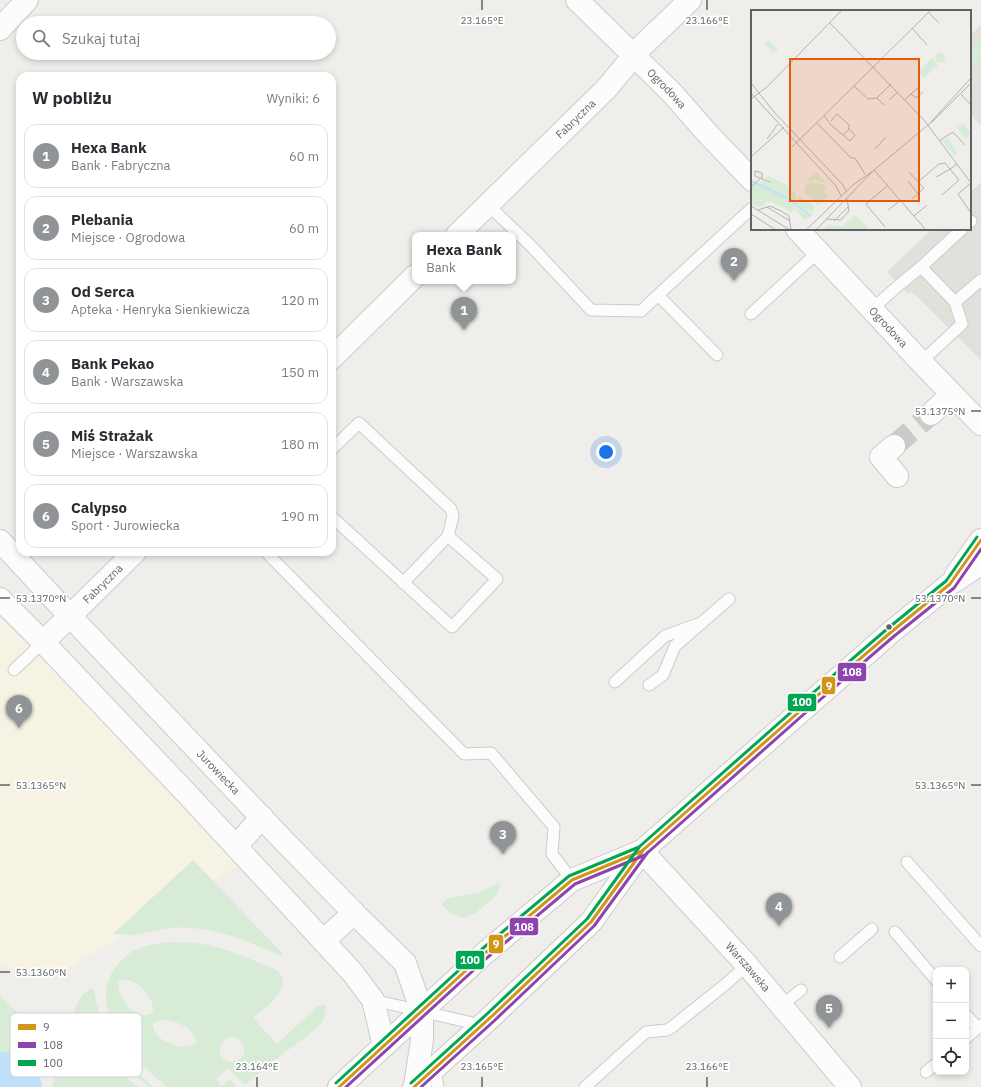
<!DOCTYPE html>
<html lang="pl">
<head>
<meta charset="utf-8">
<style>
	body { margin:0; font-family:"IBM Plex Sans",sans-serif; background:#f7f7f7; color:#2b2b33 }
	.controls { position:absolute; right:12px; bottom:12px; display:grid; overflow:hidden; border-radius:8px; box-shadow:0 2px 6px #0003 }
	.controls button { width:36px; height:36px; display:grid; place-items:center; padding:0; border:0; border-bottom:1px solid #e1e1e2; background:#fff; color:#2b2b33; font:20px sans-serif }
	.you { position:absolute; left:606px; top:452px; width:14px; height:14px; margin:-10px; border:3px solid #fff; border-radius:50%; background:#1a73e8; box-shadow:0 0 0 6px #1a73e833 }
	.badge { display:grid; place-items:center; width:26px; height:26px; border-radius:50%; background:#919496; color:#fff; font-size:13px; font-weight:700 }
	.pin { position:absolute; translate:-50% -33px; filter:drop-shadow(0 1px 2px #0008) }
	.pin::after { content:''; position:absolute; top:21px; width:14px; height:12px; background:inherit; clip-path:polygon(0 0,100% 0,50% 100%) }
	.popup { position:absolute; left:412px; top:232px; width:104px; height:52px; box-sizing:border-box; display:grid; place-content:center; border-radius:8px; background:#fff; filter:drop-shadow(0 1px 3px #0005); font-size:13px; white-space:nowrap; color:#7c7c81 }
	.popup b { font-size:15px; color:#2b2b33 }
	.popup::after { content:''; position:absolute; left:50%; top:100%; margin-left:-8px; border:8px solid transparent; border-top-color:#fff }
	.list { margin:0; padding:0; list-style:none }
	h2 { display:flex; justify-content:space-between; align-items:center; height:52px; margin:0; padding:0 16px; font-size:17px }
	h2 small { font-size:13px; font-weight:400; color:#7c7c81 }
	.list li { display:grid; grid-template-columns:26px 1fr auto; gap:12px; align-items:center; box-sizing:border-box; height:64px; margin:0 8px 8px; padding:0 8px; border:1px solid #e1e1e2; border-radius:12px }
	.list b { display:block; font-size:15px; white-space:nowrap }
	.list p { margin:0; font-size:13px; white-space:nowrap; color:#7c7c81 }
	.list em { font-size:13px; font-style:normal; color:#7c7c81 }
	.icon { flex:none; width:22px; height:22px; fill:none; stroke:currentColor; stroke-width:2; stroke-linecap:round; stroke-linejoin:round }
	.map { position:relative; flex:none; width:981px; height:1087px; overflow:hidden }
	.search { position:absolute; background:#fff; box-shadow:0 2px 6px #0003; left:16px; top:16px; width:320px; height:44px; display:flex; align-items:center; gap:10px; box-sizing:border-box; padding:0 14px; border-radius:22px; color:#7c7c81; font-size:15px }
	.panel { position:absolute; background:#fff; box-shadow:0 2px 6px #0003; left:16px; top:72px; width:320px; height:484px; border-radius:12px }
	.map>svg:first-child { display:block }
	.commercial { fill:#f7f3e4 }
	.education { fill:#e2e0da }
	.green { fill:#d8ebd6; fill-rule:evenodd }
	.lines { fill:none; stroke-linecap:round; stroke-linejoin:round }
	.river { stroke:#bfe0f9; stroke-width:40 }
	.minor-tunnel { stroke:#cbcbca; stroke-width:22; stroke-dasharray:22 11; stroke-linecap:butt }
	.service-casing { stroke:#cbcccc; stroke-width:13 }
	.minor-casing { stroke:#cbcccc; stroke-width:24 }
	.tertiary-casing { stroke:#cbcccc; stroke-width:24 }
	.secondary-casing { stroke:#cacacb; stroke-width:24 }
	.service { stroke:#fdfcfc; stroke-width:11 }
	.minor { stroke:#fdfcfc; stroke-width:22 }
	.tertiary { stroke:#fdfcfc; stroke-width:22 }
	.secondary { stroke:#fdfcfc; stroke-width:22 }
	.bus-1-casing { stroke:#fff; stroke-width:6 }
	.bus-2-casing { stroke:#fff; stroke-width:6 }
	.bus-3-casing { stroke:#fff; stroke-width:6 }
	.bus-1 { stroke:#d1951a; stroke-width:3 }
	.bus-2 { stroke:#8e44ad; stroke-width:3 }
	.bus-3 { stroke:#00a651; stroke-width:3 }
	.ticks { fill:none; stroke:#5f6368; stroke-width:1.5 }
	.bus-dot { fill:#5f6368; stroke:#fff; stroke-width:1.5 }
	.labels { text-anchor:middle; stroke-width:3.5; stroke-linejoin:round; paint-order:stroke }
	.street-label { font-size:11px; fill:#5f6368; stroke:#fff }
	.inset-river { fill:none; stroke:#bfe0f9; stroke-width:2 }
	.inset-road { fill:none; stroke:#b1b2b2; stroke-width:1 }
	.view { fill:#e8590c; fill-opacity:0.15; stroke:#e8590c; stroke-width:2 }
	.inset-edge { fill:none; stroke:#5f6368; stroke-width:2 }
	.key { fill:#fff; stroke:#cfd0d2; stroke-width:1 }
	.key-label { font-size:11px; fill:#5f6368 }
	.ticks-label { font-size:10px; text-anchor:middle; fill:#5f6368; stroke:#fff; stroke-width:3.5; stroke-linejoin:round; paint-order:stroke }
	.line-badge { stroke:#fff; stroke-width:1.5 }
	.badge-label { font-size:11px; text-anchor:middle; font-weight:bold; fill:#fff }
</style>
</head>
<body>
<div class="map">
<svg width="981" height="1087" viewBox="0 0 981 1087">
	<rect width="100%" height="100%" fill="#efeeea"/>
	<path class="commercial" d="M0,598L246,861L48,980L21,973L0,963Z"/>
	<path class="education" d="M981,25V126L970,114V36Z
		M981,182V360L911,291L908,294L887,272L932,229H970V193Z"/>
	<path class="green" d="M981,38V62L970,72V48Z
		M193,860L282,953V955H279C245,940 209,925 171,928C157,929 145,934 131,935C126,935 119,934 113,934Z
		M501,882L497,895L474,914L463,918L452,914L441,904L449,898L480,892Z
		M169,942C177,942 186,942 194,943C223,946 250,959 277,970C295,989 266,1006 253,1018L277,1044L319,1005H324L326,1006L324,1019L320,1025L307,1036L269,1064L245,1085L228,1068L216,1079L222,1086L230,1079L237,1087H167L144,1067L119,1037L107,1006L106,999V990L109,978L114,969L119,963L131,952L149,945ZM125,979C140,982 154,997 153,1012C152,1013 148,1015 147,1015C133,1017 115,994 119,981ZM161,1020C176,1020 190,1026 197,1040C191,1052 166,1045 159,1037C156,1034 153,1029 153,1025L155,1023ZM231,1037C240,1038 249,1047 242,1057C237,1064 225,1063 221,1056C216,1047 223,1040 231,1037Z
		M91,988L94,989C99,1029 123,1062 153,1087H149L131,1072L101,1054L67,1038C72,1020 74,999 91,988Z
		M0,996L10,1006L52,1037L38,1087H33L0,1064Z
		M65,1046C90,1057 117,1068 138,1087H52Z"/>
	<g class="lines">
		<path class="river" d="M0,1072L8,1076L22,1087"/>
		<path class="minor-tunnel" d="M894,446L931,414"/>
		<g class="service-casing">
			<path id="service" d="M488,205L530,245L591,310L641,311L658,295L717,355
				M970,222L971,221
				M921,267L955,302L981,280
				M658,295L752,208
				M872,309L899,285L921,267L962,229
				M751,314L818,252
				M921,362L962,324L955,302
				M332,449L359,423L451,509L453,516L448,536
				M332,517L452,627L497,579L448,536L403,583
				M266,552L464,754L491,753L554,827L552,854L572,880
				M14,670L43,642
				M615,682L665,636L698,624
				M649,685L663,675L675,646L729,599
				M907,862L981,946
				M895,932L936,980
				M840,957L872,929
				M373,1000L481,1025
				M782,1005L801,990
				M966,1015L978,1028
				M966,1038L981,1025
				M434,1069L438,1087
				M926,1072L936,1064
				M585,1087L646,1032L667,1030L672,1027L727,983L747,965"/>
		</g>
		<g class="minor-casing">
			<g id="minor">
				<path id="s1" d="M577,0L672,93L707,133L752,180"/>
				<path d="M0,29L27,0"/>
				<path id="s2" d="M797,229L921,362L981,424"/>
				<path id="s3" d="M457,235L606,89L642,46L690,0"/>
				<path d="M332,358L415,276"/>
				<path d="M931,414L952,394"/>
				<path d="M894,446L881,457L897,476"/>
				<path id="s4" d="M70,616L135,552"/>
			</g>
		</g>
		<g class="tertiary-casing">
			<g id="tertiary">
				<path id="s5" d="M0,541L70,616L284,841L354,913L405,963L422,1012"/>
				<path d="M0,599L43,642L190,797L352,972L373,1000L384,1046"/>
				<path d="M43,642L70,616"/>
				<path d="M236,846L262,817"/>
				<path id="s6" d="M642,851L747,965L850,1087"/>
				<path d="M323,941L354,913"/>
			</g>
		</g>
		<g class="secondary-casing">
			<path id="secondary" d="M956,575L981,540
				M415,1086L422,1040V1012
				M339,1087L485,953L572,880L642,851
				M414,1087L491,1017L591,922L642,851L890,633L950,584L981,564"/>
		</g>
		<use href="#service" class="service"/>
		<use href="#minor" class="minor"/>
		<use href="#tertiary" class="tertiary"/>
		<use href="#secondary" class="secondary"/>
		<g class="bus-1-casing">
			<path id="bus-1" d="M339,1087L485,953L572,880L642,851L818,695L890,633L950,584L981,540
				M414,1087L491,1017L591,922L644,849"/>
		</g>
		<g class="bus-2-casing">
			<path id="bus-2" d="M346,1087L488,957L575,884L645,855L821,699L893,637L954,588L981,549
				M421,1087L494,1021L594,926L648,852"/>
		</g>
		<g class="bus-3-casing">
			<path id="bus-3" d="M336,1083L482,949L569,876L639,847L815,691L887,629L946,581L977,537
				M411,1083L488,1013L587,919L640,846"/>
		</g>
		<use href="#bus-1" class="bus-1"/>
		<use href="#bus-2" class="bus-2"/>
		<use href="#bus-3" class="bus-3"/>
	</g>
	<path class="ticks" d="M482,0V10M707,0V10M971,411H981M0,598H10M971,598H981M0,785H10M971,785H981M0,972H10M257,1077V1087M482,1077V1087M707,1077V1087"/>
	<circle class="bus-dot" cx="889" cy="627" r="3.5"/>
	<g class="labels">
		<g class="street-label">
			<text dy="4" stroke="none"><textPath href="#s1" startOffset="126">Ogrodowa</textPath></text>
			<text dy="4" stroke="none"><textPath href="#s3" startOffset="166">Fabryczna</textPath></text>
			<text dy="4" stroke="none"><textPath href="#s2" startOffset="134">Ogrodowa</textPath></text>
			<text dy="4" stroke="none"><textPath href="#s4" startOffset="46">Fabryczna</textPath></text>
			<text dy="4" stroke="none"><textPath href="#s5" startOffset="318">Jurowiecka</textPath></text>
			<text dy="4" stroke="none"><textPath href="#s6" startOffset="157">Warszawska</textPath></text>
		</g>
	</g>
	<g transform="translate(751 10)">
		<rect width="220" height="220" fill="#efeeea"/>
		<path d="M17,30L27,39L23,43L13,34ZM184 48a5 5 0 1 1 10 0a5 5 0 1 1-10 0ZM181,48L187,55L173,68L167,61ZM212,113L220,123L215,129L206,118ZM197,127L206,142L210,139L203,146L191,131ZM65,162L76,174L65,170L54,171ZM17,166L34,174L46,185L44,192L8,174L12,170L20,172L14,168ZM0,171L38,190L60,206L53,210L43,198L41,203L21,192H13L15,194L9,197L4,196L0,192ZM60,172L76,176L73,182L76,186L82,181L72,191L69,189L68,190L71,192L67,195L53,181L55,175ZM48,186L64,197L61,204L46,193ZM104,205L119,220H71L77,215L91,216Z" fill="#d8ebd6"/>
		<path class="inset-river" d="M0,171L40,190L60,206"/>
		<path class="inset-road" d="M177,2L188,13M78,12L173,110L220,173M161,18L176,35M0,73L23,102L92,175L95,181M103,76L117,89L126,88L133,95M0,83L85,176L90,186M160,84L165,88L172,82M210,84L220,95M126,88L140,74M0,89L16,77L91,0M154,89L167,78M138,90L147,82M73,105L79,114L92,125L99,131L104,125L98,119L92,125M80,111L86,104L98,115V119M180,112L220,68M66,113L100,148H104L114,164M16,129L27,114M188,131L202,122L214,135M41,137L180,0M124,139L135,127M0,147L33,117M123,160L175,220M158,162L173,178L161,189M11,168V163L4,161V166L19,172M157,171L167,184M167,172L188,154L194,153L199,159L185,167M220,173L207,184L220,203M0,177L10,168M191,185L208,170L199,159L206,154M0,196L39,220M16,197L39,211M7,200L19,196L30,201L38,206L40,220M137,200L150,190M0,204L25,220M163,206L176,195M75,209L90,210L98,201L96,189M83,211L98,196M134,217L115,194L137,175M55,220L103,174L122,161M65,220L123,160L183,110L220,73"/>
		<path class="view" d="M39,49H168V191H39Z"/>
		<rect width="220" height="220" class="inset-edge"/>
	</g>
	<rect x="10" y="1013" width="132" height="64" rx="6" class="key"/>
	<rect x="18" y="1024" width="18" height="6" fill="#d1951a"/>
	<rect x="18" y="1042" width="18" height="6" fill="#8e44ad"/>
	<rect x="18" y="1060" width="18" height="6" fill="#00a651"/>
	<g class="key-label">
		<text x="43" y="1031">9</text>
		<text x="43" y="1049">108</text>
		<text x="43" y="1067">100</text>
	</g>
	<g class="ticks-label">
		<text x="482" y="24">23.165°E</text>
		<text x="707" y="24">23.166°E</text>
		<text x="940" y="415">53.1375°N</text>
		<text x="41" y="602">53.1370°N</text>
		<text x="940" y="602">53.1370°N</text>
		<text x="41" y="789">53.1365°N</text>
		<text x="940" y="789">53.1365°N</text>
		<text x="41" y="976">53.1360°N</text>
		<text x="257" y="1070">23.164°E</text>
		<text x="482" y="1070">23.165°E</text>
		<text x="707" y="1070">23.166°E</text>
	</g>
	<g class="line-badge">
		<rect x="837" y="662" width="30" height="20" rx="4" fill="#8e44ad"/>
		<rect x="821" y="676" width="15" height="19" rx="4" fill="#d1951a"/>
		<rect x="787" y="693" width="30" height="19" rx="4" fill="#00a651"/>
		<rect x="509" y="917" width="30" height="19" rx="4" fill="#8e44ad"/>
		<rect x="488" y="934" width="16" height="20" rx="4" fill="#d1951a"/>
		<rect x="455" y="950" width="30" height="20" rx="4" fill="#00a651"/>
	</g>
	<g class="badge-label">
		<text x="852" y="676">108</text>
		<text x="829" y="690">9</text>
		<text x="802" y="706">100</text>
		<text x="524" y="931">108</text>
		<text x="496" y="948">9</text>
		<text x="470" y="964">100</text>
	</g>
</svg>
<div class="controls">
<button>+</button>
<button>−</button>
<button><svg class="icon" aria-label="locate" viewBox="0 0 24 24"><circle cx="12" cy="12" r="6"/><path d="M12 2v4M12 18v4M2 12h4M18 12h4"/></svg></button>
</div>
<div class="you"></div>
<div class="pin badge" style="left:464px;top:330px">1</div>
<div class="popup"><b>Hexa Bank</b>Bank</div>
<div class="pin badge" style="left:734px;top:281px">2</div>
<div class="pin badge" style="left:503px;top:854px">3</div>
<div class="pin badge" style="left:779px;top:926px">4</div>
<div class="pin badge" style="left:829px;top:1028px">5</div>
<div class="pin badge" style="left:19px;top:728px">6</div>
<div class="search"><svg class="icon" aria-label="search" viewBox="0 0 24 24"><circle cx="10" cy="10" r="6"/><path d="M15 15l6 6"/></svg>Szukaj tutaj</div>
<section class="panel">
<h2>W pobliżu<small>Wyniki: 6</small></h2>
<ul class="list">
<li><span class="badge">1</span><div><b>Hexa Bank</b><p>Bank · Fabryczna</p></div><em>60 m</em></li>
<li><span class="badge">2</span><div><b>Plebania</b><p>Miejsce · Ogrodowa</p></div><em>60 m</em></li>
<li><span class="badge">3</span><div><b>Od Serca</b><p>Apteka · Henryka Sienkiewicza</p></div><em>120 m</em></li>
<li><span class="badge">4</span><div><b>Bank Pekao</b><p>Bank · Warszawska</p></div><em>150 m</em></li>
<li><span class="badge">5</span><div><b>Miś Strażak</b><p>Miejsce · Warszawska</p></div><em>180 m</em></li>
<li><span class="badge">6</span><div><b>Calypso</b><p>Sport · Jurowiecka</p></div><em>190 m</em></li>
</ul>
</section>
</div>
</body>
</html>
